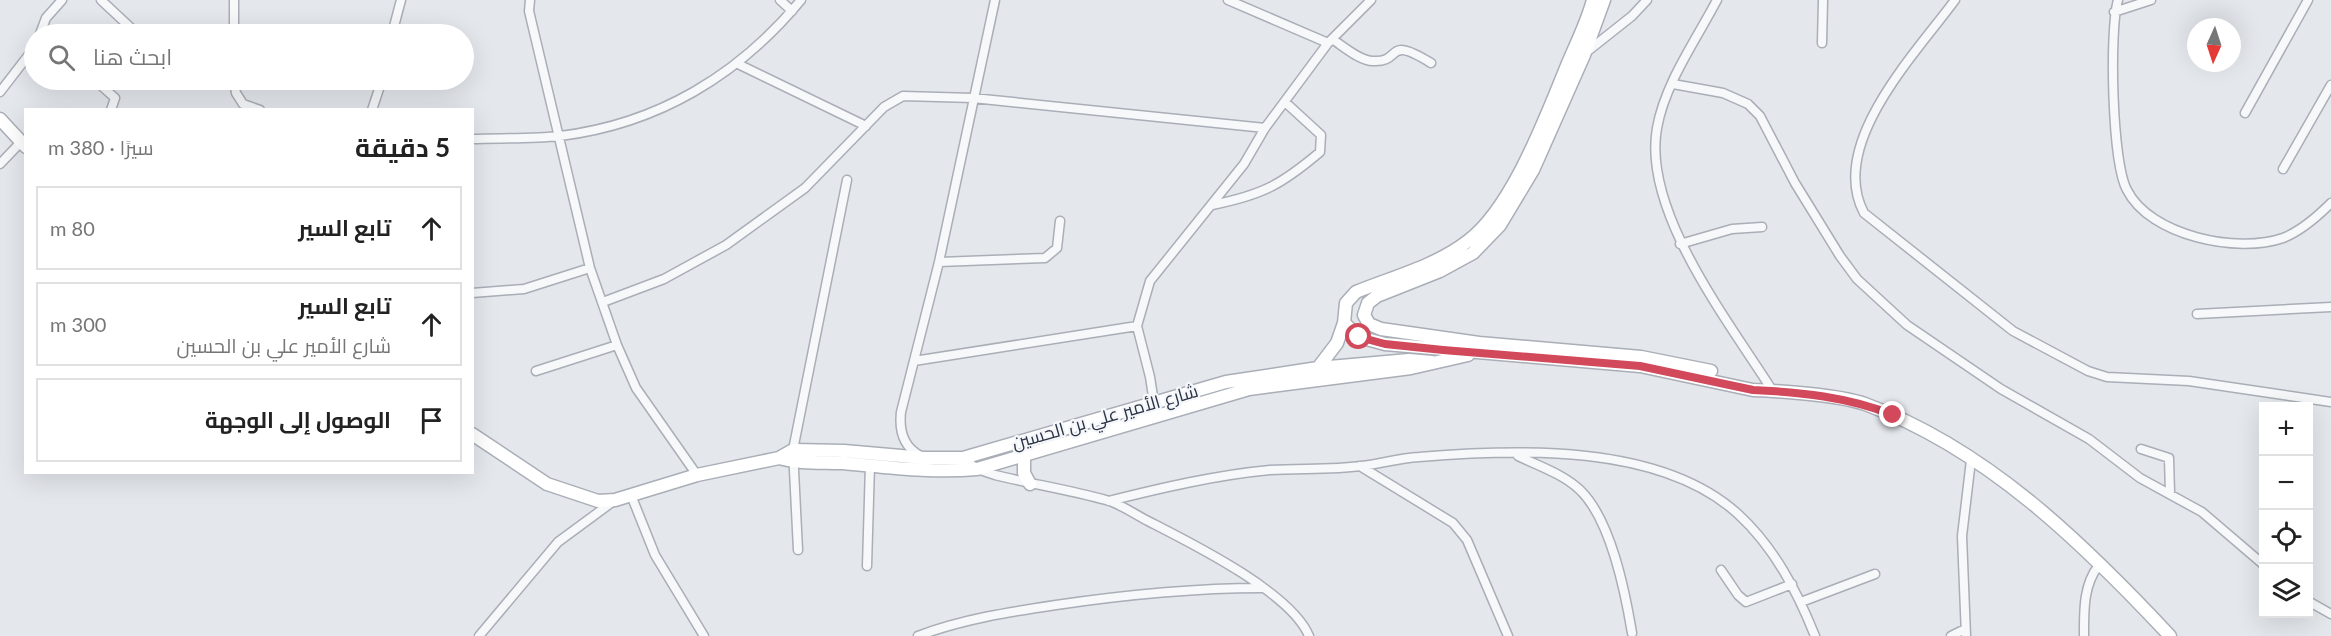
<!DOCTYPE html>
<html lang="ar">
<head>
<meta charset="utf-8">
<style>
	body { margin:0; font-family:Lato,Cairo,sans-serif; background:#f6f6f6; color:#222; direction:rtl }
	.controls { position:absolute; right:18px; bottom:18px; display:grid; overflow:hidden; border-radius:0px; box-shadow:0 6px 24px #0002 }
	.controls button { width:54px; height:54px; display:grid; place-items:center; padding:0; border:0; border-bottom:2px solid #e0e0e0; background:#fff; color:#222; font:30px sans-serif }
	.compass { position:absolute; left:2187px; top:18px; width:54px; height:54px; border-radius:50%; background:#fff; box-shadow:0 6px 24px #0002; rotate:183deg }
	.stop { position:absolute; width:18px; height:18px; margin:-14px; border:4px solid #d1495b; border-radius:50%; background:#fff }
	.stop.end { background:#d1495b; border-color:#fff; box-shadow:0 2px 6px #0008 }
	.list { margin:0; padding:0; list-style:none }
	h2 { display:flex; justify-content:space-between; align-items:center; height:78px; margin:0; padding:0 24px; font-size:26px }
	h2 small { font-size:20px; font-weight:400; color:#767676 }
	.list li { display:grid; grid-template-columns:39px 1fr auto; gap:18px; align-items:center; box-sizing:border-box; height:84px; margin:0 12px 12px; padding:0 12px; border:2px solid #e0e0e0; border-radius:0px }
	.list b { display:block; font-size:22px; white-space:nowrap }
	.list p { margin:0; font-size:20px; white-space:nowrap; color:#767676 }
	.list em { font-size:20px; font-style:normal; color:#767676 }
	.icon { flex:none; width:33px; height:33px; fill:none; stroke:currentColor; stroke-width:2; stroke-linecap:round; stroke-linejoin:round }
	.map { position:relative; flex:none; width:2331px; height:636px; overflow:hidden; direction:ltr }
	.search { position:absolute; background:#fff; box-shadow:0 6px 24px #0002; left:24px; top:24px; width:450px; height:66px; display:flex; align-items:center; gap:15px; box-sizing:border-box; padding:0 21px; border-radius:33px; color:#767676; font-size:22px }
	.panel { position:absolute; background:#fff; box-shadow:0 6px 24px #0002; left:24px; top:108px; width:450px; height:366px; border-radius:0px; direction:rtl }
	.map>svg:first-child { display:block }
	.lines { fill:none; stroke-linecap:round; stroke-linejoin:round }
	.street-casing { stroke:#a9aeb7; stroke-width:11 }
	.secondary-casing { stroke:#a9aeb7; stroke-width:15 }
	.street { stroke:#f7f8fa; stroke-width:8 }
	.secondary { stroke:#fff; stroke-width:12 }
	.route { stroke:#d1495b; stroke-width:8 }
	.labels { text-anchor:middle; stroke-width:4.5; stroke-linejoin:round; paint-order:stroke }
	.street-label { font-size:18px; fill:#2b3445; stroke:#f4f6f9 }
</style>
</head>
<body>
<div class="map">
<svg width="2331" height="636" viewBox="0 0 2331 636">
	<rect width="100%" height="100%" fill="#e4e7ec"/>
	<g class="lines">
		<g class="street-casing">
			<path id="street" d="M101,0L132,29L131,34
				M234,0V34
				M530,0L529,11L590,268L617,345L636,388L697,475
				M780,0L792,11
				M1228,0L1328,43
				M1717,0C1696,40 1665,83 1657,128C1642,211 1729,322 1772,390
				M1955,0C1917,52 1827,144 1864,213L2013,331L2088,371L2107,377L2189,381L2331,402
				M2118,0C2109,31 2112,163 2127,190C2150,236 2238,254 2283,238C2301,231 2317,217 2331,203
				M2114,12L2151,0
				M40,34L46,18L62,0
				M392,34L401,0
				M1332,39C1343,46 1360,61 1373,61C1403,63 1384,34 1431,63
				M1822,43L1823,0
				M1584,54L1632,16L1647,0
				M738,64L866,126
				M95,80L115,98L111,110
				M234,80L236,93L243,104L260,110
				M1673,84L1723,93L1748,104L1760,116L1795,183L1840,256L1857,279L1907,325L2001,389L2089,439L2140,478L2202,512L2264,565
				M0,92L34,48
				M372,110L382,80
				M2245,113L2308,0
				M472,139C501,138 531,139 560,136C658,124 739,75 801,0
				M0,164L21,142
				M2283,169L2331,85
				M1212,205C1262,195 1281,185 1320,152L1321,135L1285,102
				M1680,244L1732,229L1762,227
				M939,262L1045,258L1057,248L1060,221
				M472,293L524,289L590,268
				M603,302L664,279L726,245L805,188L884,107L903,96L973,98L1265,128
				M2197,314L2331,307
				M914,361L1137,326
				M536,371L617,345
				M1156,416L1150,377L1137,326L1150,281L1244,164L1265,128L1328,43L1371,0
				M2141,449L2169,458L2170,493
				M919,455C903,446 899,430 901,412L939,262L995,0
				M1518,456C1539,466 1563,474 1580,490C1611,520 1625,591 1632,633
				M963,458L977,469L995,475C1032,484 1070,490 1106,500C1121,504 1134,514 1148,521C1189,542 1291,592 1309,636
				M1360,466L1453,523L1467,540L1508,636
				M631,495L655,555L704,636
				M1109,501C1161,488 1216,475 1270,470C1300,468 1331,470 1361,466C1380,464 1399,458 1419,457C1517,449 1660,443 1738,514C1774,547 1797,591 1815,636
				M798,550L793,450L847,180
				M867,566L870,465
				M1721,570L1738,595L1746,602L1792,584
				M2308,601L2331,614
				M1801,602L1875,574
				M479,636L558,542L615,500
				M918,636C963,619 1009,612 1056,605C1124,595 1192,588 1261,588
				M1951,636L1965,629
				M1966,636L1962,536L1971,460
				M2084,636C2084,611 2083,585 2099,565"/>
		</g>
		<g class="secondary-casing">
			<path id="secondary" d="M1593,0C1587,23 1575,46 1566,68C1545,119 1512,208 1468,241C1436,266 1393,277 1356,292L1346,303L1344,323L1359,337L1385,344L1640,366L1753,390C1781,391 1839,395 1865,404C1986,448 2084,544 2170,636
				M1604,0L1584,55L1533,170L1500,225L1473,253L1440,271L1377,296L1368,303L1364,315L1369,324L1381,329L1479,343L1641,357L1711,371
				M0,119L26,147
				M1318,368L1337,343L1344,323
				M472,434L547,484L598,501L615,500L697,475L779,458L793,450L844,451L924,458H963L1226,382L1318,368L1409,360L1432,362
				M1024,456V473L1030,484
				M779,458C800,464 821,462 843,463C888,467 932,473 977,469L1249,389L1411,368L1468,355"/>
		</g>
		<use href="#street" class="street"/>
		<use href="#secondary" class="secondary"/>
	</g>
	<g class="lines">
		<path class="route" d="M1359,337L1385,344L1443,350L1640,366L1753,390C1799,392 1849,397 1893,415"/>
	</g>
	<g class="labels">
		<g class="street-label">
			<text transform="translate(1105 417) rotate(-16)" y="6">شارع الأمير علي بن الحسين</text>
		</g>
	</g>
</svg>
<div class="controls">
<button>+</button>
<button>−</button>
<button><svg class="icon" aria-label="locate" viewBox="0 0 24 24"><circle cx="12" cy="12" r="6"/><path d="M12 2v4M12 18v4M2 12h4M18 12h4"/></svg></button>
<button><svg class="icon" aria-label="layers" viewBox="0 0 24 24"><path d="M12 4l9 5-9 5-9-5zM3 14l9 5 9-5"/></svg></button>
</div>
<svg class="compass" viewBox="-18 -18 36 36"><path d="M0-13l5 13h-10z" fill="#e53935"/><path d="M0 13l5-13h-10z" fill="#767676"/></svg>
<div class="stop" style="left:1359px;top:337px"></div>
<div class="stop end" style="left:1893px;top:415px"></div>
<div class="search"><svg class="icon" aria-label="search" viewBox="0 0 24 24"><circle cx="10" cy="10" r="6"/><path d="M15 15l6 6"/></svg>ابحث هنا</div>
<section class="panel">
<h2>5 دقيقة<small>سيرًا · 380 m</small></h2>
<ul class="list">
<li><svg class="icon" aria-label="ahead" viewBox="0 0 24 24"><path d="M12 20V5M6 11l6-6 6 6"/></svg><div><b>تابع السير</b></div><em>80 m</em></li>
<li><svg class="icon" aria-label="ahead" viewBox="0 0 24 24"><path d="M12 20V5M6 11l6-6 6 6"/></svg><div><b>تابع السير</b><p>شارع الأمير علي بن الحسين</p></div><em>300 m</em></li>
<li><svg class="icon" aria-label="arrive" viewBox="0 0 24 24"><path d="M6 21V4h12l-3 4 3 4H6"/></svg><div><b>الوصول إلى الوجهة</b></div></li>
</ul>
</section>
</div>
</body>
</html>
